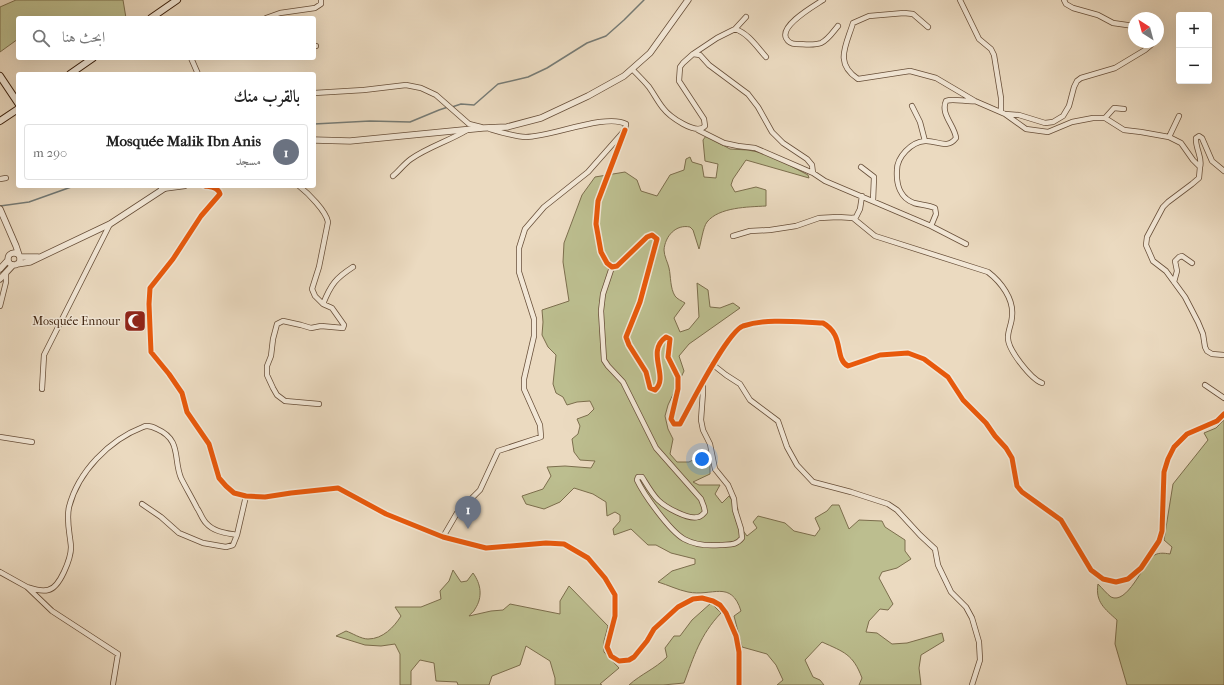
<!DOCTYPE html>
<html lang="ar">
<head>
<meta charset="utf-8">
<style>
	body { margin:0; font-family:"IM FELL French Canon",Amiri,serif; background:#f6f6f6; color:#222; direction:rtl }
	.controls { position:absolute; right:12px; top:12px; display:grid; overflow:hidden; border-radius:4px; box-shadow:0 4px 16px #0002 }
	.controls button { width:36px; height:36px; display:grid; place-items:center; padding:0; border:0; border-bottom:1px solid #e0e0e0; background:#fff; color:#222; font:20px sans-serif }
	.compass { position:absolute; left:1128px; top:12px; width:36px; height:36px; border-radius:50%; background:#fff; box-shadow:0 4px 16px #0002; rotate:324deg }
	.you { position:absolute; left:702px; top:459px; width:14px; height:14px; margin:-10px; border:3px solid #fff; border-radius:50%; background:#1a73e8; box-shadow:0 0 0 6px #1a73e833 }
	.badge { display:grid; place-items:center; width:26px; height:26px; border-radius:50%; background:#0f766e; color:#fff; font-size:13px; font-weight:700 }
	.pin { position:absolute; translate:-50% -33px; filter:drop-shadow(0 1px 2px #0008) }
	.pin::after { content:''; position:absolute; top:21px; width:14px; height:12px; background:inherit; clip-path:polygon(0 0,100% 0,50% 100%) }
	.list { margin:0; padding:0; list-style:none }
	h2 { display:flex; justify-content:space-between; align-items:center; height:52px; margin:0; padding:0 16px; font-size:17px }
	h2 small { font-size:13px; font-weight:400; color:#767676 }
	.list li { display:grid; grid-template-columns:26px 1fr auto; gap:12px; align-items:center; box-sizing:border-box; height:56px; margin:0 8px 8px; padding:0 8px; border:1px solid #e0e0e0; border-radius:4px }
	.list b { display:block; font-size:15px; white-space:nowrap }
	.list p { margin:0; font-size:13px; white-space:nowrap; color:#767676 }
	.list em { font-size:13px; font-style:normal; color:#767676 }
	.icon { flex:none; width:22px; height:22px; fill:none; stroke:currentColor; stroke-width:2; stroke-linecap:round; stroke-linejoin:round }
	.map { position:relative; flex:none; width:1224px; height:685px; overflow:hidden; direction:ltr }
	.search { position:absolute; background:#fff; box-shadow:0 4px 16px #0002; left:16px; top:16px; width:300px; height:44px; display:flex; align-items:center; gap:10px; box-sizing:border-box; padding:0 14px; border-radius:4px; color:#767676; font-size:15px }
	.panel { position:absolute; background:#fff; box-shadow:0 4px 16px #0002; left:16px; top:72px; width:300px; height:116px; border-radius:4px; direction:rtl }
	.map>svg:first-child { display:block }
	.green { fill:#bcbe8f; stroke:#7c6e4d }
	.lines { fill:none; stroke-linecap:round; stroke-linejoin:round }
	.stream { stroke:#767b75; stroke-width:1.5 }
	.minor-casing { stroke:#674e38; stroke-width:6 }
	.tertiary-casing { stroke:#674e38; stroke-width:7 }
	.secondary-casing { stroke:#3b1f0b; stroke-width:8 }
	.minor { stroke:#f2e7d6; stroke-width:4.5 }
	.tertiary { stroke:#f2e7d6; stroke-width:5.5 }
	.secondary { stroke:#f2e7d6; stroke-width:6 }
	.cycleway-casing { stroke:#f2e7d6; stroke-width:8 }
	.cycleway { stroke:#e8590c; stroke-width:5 }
	.labels { text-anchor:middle; stroke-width:3; stroke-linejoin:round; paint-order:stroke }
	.poi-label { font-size:12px; fill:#3b1f0b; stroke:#f2e7d6; text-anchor:end }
</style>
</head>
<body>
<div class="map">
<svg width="1224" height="685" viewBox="0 0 1224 685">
	<rect width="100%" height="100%" fill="#ebdac0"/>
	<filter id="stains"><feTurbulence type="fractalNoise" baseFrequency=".005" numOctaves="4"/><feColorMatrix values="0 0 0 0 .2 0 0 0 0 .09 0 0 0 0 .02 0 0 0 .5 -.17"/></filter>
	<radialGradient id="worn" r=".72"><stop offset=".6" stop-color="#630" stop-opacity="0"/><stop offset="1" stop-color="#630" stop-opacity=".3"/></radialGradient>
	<path class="green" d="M16,0H123L126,18H18V39L0,52V7Z
		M706,136L730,149L748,150L768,154L808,175L809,178L746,160L733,179L731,185L735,192L756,187L766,190V206C748,207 719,207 707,222C703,227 701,243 699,249L693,230L690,227C676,224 665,236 664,250C664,256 668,263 669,268C671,277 670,288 675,296C677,299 682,301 685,303L674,318L680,332L689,329L699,317L697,283L708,290L710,307L720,308L733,303L740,308L689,344L679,356L684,371L668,405L665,416L668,429L673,439L670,454L677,462H689L704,454L710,458V474L693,482L699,485H720L715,494L722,503L729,496L738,509L736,521L747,536L757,528L753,522L758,516L785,523L794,531L815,536L820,529L815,518L827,511L832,505H839L849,529L859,520L882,521L885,527L905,540V551L911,559L897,568L882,572L879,578L893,604L888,610L880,609L869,621L866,632L877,633L892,644L907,643L942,633L944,641L921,655L919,668L921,685H859L862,678C853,654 844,652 822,642L805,660L813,677L820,680L824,685H777L783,680L776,665L767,654L742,647L734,616L741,611C731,579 712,597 688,592C678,590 668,585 658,582L672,571L695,564V559L671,553L656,545H648L631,529L614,535L613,529L620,521V515L615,512L607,516L606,502L593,494L574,488L560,502L544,509L526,504L522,496L543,489L551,476L547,467L565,466L591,468L595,461L580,460L574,452L572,439L578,434L580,426L577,419L588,415L594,409L590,401L577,402L567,405L563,397L556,393L553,384L556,355L548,347L542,335L543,322L542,310L569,301L563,262L564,243L582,195L595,177L625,172L637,180L641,191L657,196L670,175L684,170L686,159L690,157L692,162L702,165L704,177L716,178L718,164L705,161L703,140Z
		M1224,420V685H1127L1115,644L1117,620C1105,609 1095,602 1098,584C1102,588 1107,594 1111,597C1127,605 1143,565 1152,557C1157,552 1164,553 1170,554L1172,547L1164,540L1173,484L1208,440L1204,433L1216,428Z
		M453,570L461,582L467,581L473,573C481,584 483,597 475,609C474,612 470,614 469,616L491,611L503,610L510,604L560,614V601L569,586L608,626L604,641V652L619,668L600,684L602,685H555V678L550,661L526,646L520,665L492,676L489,685H458L457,682L436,681L434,663L420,660L411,671V685H400V654L395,644L381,646L365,645L336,636L346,631C352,633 361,639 368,639C383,639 394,627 401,616L395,607H421L441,599L440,591L449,581Z
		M711,603L721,613C700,635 694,656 684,683L663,685H629C641,674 655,669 667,657L665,648L674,636H680L692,620Z"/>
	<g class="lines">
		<path class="stream" d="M452,107L461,104L474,105L498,84L528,77L547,68L587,43L606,36L624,20L644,0
			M314,124L370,121L410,122L439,110L448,107
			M0,206L29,202L74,186"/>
		<g class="minor-casing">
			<path id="minor" d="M823,0C814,6 780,25 786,38C788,42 792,44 796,44C804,44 813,46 821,43C828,40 833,32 838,26
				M960,0L979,39L991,49L994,55L1001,98V112
				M1064,0L1066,4L1073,8L1098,15L1113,23L1134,26
				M266,18L280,13L315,8L321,4V0
				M928,27L913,14L904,13L869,16L853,23C846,46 834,63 858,79L910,71L936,78L975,101L1005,114L1019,115L1045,123L1053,122L1063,116L1069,106L1074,87L1077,81L1081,78L1115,68L1145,50L1151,45V42
				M735,29C748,33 757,47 766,57
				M314,46H316
				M693,54L717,38L735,29L746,17
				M191,58L198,74
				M632,69C638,75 644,81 649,87C654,94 658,102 663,108C669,116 696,136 705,126L704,119L679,81L680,67L683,63L693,54L700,55L709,65L748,94L758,107L772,132L783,143L807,159L812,165L813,173
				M314,93L364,90L406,85L421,88L436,95L469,124L481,127
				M912,106L920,122L925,141
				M1005,114L1026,129L1048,132L1072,122L1093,118H1105L1124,130L1141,132L1169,137L1181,143L1193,160L1200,167L1199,178L1192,184L1168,202L1163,207L1147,237L1146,245L1153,261L1166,271L1185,297L1198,322L1203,334L1205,347L1207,351L1212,354L1224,355
				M1105,118L1114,108L1124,109
				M625,130L598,201L596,224L601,252L607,263L612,267L617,266L647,237L652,235L657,239L640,302L626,337L629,345L646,372L650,388L655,390C670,377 645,352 666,337L670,339L668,357L678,377V389L671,419L674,424H680C690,406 727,332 743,326C768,318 797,322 823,323C845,335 834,359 848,366L880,355L908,353L924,359L948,377L963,400L986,423L995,436L1006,448L1012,458L1017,486L1022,492L1061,520L1091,570L1103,579L1116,582L1128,579L1141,568L1159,541L1162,531L1164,472L1168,459L1174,447L1187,434L1217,421L1224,414
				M698,130L724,143L738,146L755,148L813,173L825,181L931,226L966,244
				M1169,137L1179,116
				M861,167L874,177L873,201
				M1200,167C1203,158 1195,148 1196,138L1199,136L1202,138L1212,161L1224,171
				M393,176C399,171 404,164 411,159C428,147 449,141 467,130
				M0,179L6,178
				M160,186L162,189L185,186
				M205,186C211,187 218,187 220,194L201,216L173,259L150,288L149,304L151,352L169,374L182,393L187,412L209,444L219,478L226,486L234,493L246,496L265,497L291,493L338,488L386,514L443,537L486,548L546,543L564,544L588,558L605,578L615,595V616L607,647L611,656L619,661L629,660L634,657L647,641L654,629L678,607L693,599L702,598L713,601L720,605L726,613L736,636L739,652V685
				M299,186C308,193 326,211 328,222L319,267L312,289L315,296L323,304L332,308L344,325L343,328L321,326L311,328L301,325L283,321L277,324L273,339L271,356L267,366V375L273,388L277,395L285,401L319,404
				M853,218L875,236L988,272C1001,282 1014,299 1012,316C1012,323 1008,330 1008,337C1007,349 1031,379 1042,383
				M931,226L936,214L935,208C928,205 921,205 914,203C900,198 896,184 897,170C897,157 911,142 925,141C937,140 947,150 956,138C955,126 940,114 946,101C952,98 967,102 975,101
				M733,236L750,231L770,230L796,226L819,218L838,217L853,218L856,217L860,209L862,196
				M612,267L603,294L601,311L604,360L608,366L623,382L656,448L701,499L704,507L705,512C703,514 701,517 698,517C688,520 665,507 658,500C652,494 647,485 642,477H638L637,480C644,495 670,531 684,539C695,545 708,546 720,545C729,544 736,546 742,538L741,529L735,510L734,499L728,485L715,469L710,444L703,430L701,420L703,392V384
				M1174,282L1177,271L1175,261L1179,257L1182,256L1192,263
				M323,304C331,284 336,278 353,267
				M0,306L6,282V274
				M712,364L726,375L740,384L750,400L778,421L787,447L797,465L813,482L851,492L888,504L897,510L920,535L935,549L938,565L951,592L966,607L972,618L979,642L980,660L972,685
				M1205,385L1224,398
				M42,389L44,355L110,224
				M0,437L32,442
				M142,504L161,517L179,533L203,543L226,547L233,545L237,535L246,496
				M443,537L457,513L480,490L498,451L541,437L540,425L524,389V379L534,336V319L519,272V248L525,229L544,207L588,172L625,130L626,124C606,113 551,137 526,137C516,137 500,132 490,129
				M0,572L27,587L52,611L118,654L113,684
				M27,587C33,589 41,592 48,590C60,588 71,558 71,547C70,534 66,521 69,507C78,472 109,440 143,427C147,425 153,427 157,429C182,440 173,459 181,478C186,488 192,498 197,508C200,512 202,519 206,523C214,532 226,533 237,535"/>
		</g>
		<g class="tertiary-casing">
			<path id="tertiary" d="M314,140L350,141L483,128L507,127L541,118L588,96L624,76L650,53L688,0
				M0,209L16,246L19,255
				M8 259a6 6 0 1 1 12 0a6 6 0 1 1-12 0Z
				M20,257H38
				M17,264L30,262L110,224L168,186
				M0,269L8,260
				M0,279L13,265"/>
		</g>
		<g class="secondary-casing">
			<path id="secondary" d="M151,18L177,0
				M70,74L93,58
				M0,76L18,103
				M0,121L18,109"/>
		</g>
		<use href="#minor" class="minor"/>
		<use href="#tertiary" class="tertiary"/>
		<use href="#secondary" class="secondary"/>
		<g class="cycleway-casing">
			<path id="cycleway" d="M625,130L598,201L596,224L601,252L607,263L612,267L617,266L647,237L652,235L657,239L640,302L626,337L629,345L646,372L650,388L655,390C670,377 645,352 666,337L670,339L668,357L678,377V389L671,419L674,424H680C690,406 727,332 743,326C768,318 797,322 823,323C845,335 834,359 848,366L880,355L908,353L924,359L948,377L963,400L986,423L995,436L1006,448L1012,458L1017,486L1022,492L1061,520L1091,570L1103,579L1116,582L1128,579L1141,568L1159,541L1162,531L1164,472L1168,459L1174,447L1187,434L1217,421L1224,414
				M205,186C211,187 218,187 220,194L201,216L173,259L150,288L149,304L151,352L169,374L182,393L187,412L209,444L219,478L226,486L234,493L246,496L265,497L291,493L338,488L386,514L443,537L486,548L546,543L564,544L588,558L605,578L615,595V616L607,647L611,656L619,661L629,660L634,657L647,641L654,629L678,607L693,599L702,598L713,601L720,605L726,613L736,636L739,652V685"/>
		</g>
		<use href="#cycleway" class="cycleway"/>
	</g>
	<defs>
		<g id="mosque-square" transform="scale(1.15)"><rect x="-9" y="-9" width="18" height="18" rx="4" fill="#8f2418" stroke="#f2e7d6"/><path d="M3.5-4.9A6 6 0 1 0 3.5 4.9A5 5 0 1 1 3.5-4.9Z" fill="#fff"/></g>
	</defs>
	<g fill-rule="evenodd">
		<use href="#mosque-square" x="135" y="321"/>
	</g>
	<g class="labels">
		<g class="poi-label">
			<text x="120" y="325">Mosquée Ennour</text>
		</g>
	</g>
	<rect width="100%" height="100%" filter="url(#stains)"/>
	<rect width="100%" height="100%" fill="url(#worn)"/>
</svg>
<div class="controls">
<button>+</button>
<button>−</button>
</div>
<svg class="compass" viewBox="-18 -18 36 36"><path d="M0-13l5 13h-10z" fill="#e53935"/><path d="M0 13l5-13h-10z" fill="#767676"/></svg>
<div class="you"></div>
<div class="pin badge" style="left:468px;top:529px;background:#6b7280">1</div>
<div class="search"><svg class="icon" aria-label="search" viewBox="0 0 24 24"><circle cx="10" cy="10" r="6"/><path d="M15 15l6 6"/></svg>ابحث هنا</div>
<section class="panel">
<h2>بالقرب منك<small></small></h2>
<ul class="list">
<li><span class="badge" style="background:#6b7280">1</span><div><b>Mosquée Malik Ibn Anis</b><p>مسجد</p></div><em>290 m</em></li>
</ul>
</section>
</div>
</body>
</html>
